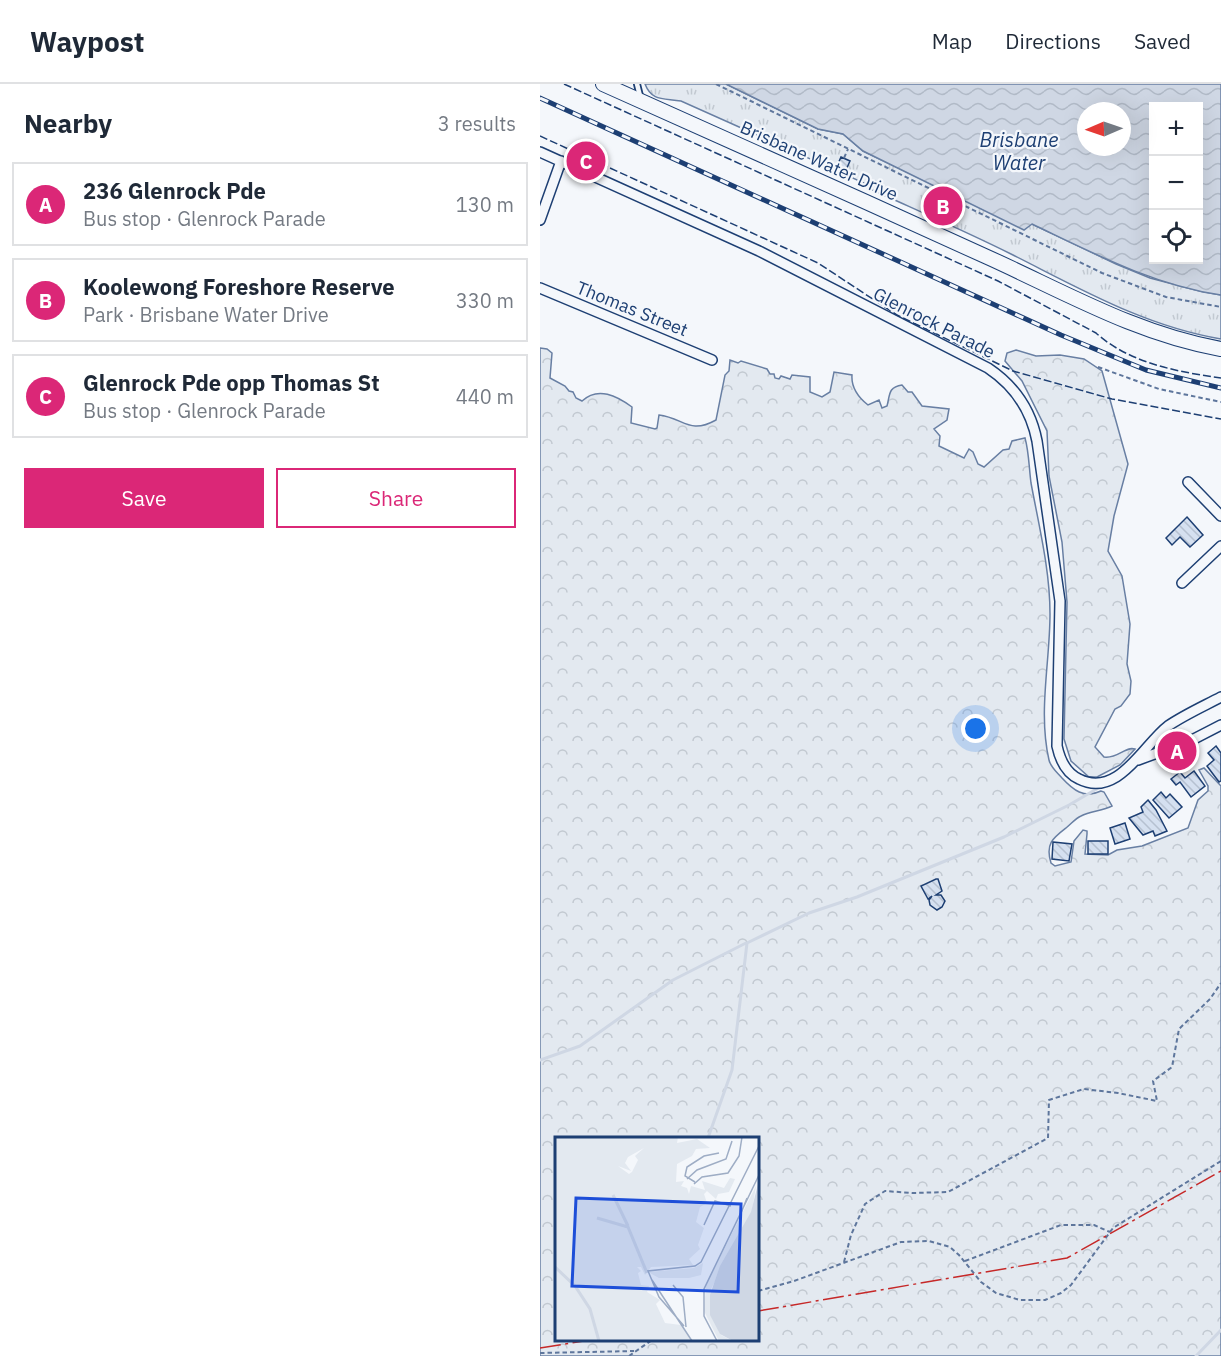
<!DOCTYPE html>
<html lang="en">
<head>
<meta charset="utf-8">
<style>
	body { margin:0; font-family:"IBM Plex Sans",sans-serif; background:#f2f2f3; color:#1f2937 }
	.controls { position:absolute; right:18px; top:18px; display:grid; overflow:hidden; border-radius:0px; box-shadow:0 6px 24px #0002 }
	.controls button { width:54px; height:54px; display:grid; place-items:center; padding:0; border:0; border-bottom:2px solid #e0e1e3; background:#fff; color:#1f2937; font:30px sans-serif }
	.compass { position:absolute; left:537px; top:18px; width:54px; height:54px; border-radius:50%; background:#fff; box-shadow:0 6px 24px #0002; rotate:268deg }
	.you { position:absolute; left:436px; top:645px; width:21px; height:21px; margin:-15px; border:4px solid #fff; border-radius:50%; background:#1a73e8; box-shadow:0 0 0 9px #1a73e833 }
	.badge { display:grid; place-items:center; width:39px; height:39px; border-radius:50%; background:#db2777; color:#fff; font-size:20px; font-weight:700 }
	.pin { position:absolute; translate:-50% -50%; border:3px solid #fff; box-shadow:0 2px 6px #0006 }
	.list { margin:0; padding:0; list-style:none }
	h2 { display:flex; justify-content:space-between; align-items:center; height:78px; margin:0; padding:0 24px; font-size:26px }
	h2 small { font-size:20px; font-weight:400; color:#747a83 }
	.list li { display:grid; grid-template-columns:39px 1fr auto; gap:18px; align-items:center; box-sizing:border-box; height:84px; margin:0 12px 12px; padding:0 12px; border:2px solid #e0e1e3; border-radius:0px }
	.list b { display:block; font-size:22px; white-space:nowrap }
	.list p { margin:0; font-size:20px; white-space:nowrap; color:#747a83 }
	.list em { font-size:20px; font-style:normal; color:#747a83 }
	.actions { display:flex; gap:12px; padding:18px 24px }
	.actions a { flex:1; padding:14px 0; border:2px solid #db2777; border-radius:0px; text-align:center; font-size:21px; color:#db2777 }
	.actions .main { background:#db2777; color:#fff }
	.icon { flex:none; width:33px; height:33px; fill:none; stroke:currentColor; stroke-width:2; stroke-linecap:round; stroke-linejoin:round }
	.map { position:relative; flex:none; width:681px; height:1272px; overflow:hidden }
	header { display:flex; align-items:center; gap:36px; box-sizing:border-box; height:84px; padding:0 30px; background:#fff; border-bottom:2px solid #e0e1e3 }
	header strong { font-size:28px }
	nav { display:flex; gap:33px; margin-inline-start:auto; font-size:21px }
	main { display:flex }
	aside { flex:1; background:#fff }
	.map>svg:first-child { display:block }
	.forest { fill:url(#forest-crowns); stroke:#687fa3; stroke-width:1.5; fill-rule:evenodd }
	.park { fill:url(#park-tufts); stroke:#687fa3; stroke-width:1.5 }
	.water { fill:url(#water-waves); stroke:#687fa3; stroke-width:1.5; fill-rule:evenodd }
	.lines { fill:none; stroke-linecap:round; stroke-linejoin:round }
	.stream { stroke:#cfd7e4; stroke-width:3 }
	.building { fill:url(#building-back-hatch); stroke:#1d3f73; stroke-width:1.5 }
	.service-casing { stroke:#1d3f73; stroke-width:8 }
	.minor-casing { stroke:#1d3f73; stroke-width:12 }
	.secondary-casing { stroke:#1d3f73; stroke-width:16 }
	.path { stroke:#5e769c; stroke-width:2; stroke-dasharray:4.5 3; stroke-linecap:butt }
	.service { stroke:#f4f7fb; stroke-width:4.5 }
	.minor { stroke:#f4f7fb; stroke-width:9 }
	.secondary { stroke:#f4f7fb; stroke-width:14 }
	.rail-casing { stroke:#1d3f73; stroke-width:5 }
	.rail { stroke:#f4f7fb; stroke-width:3; stroke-dasharray:9; stroke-linecap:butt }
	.fence { stroke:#1d3f73; stroke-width:1.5; stroke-dasharray:8 3; stroke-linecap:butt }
	.power { stroke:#c62828; stroke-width:1.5; stroke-dasharray:21 4.5 3 4.5; stroke-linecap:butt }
	.labels { text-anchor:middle; stroke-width:4.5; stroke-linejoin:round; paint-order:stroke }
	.street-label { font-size:18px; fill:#1d3f73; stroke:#f4f7fb }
	.water-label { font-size:20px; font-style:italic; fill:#1d3f73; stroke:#f4f7fb }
	.inset-river { fill:none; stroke:#cfd7e4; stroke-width:3 }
	.inset-road { fill:none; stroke:#9eadc5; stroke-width:1.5 }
	.view { fill:#1d4ed8; fill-opacity:0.15; stroke:#1d4ed8; stroke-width:3 }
	.inset-edge { fill:none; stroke:#1d3f73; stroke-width:3 }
</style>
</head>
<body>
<header>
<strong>Waypost</strong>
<nav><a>Map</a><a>Directions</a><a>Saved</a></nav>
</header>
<main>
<aside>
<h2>Nearby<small>3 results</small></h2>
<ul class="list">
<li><span class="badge">A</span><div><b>236 Glenrock Pde</b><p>Bus stop · Glenrock Parade</p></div><em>130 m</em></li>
<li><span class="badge">B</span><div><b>Koolewong Foreshore Reserve</b><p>Park · Brisbane Water Drive</p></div><em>330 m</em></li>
<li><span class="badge">C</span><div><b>Glenrock Pde opp Thomas St</b><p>Bus stop · Glenrock Parade</p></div><em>440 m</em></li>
</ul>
<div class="actions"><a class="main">Save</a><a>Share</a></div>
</aside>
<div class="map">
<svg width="681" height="1272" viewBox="0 0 681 1272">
	<defs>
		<pattern id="forest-crowns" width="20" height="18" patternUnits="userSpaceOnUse" patternTransform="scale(1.5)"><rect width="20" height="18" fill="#e3e9f0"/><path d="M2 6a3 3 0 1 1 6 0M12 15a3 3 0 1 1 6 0" fill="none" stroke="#c2c9d1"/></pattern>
		<pattern id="park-tufts" width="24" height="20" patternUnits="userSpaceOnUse" patternTransform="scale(1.5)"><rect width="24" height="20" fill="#e3e9f0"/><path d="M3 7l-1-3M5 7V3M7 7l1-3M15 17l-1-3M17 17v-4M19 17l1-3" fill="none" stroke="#c2c9d1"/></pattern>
		<pattern id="water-waves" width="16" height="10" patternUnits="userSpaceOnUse" patternTransform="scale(1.5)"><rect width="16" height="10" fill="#cfd7e4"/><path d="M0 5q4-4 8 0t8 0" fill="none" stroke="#b1bac7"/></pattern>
		<pattern id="building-back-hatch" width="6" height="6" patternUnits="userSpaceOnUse" patternTransform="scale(1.5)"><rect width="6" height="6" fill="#d5e0f0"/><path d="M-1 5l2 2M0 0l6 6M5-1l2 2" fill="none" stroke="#b6c1d1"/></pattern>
	</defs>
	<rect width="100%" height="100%" fill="#f4f7fb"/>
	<path class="forest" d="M0,264L7,265L12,269L10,294L25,302L29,307L33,308L36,314L42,317C58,302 77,312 92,323L91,339L115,345L117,344L119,331C144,334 149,351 176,336L185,291L189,287L190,276L198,279L201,277L227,285L230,290H234L235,294L239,295L241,292L250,295L252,291L270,293V308L282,313L290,308L294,288L312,291C311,304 318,313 328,321L339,316L342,324L347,322C350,311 348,303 362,301L368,308H372L382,322L409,325L407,336L394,345L400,352L399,362L424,374L429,365L433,368L438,380L444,383L463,366L469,365L472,357L485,354C489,368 489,384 491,399C499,442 510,486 510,530C510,578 498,628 509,676C511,684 517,688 522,694C533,706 544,715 561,707L564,708L572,722C562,727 550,727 541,732C536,734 531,740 526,744C513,754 505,760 511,779L515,782L531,778L534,757L543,746L547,747V750L545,770L568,771L577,766L602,762L648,744L658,716L668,707V702L659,686L664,684L681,702V1272H0ZM16,1054H218V1256H16Z
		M476,266L496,272L520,271L544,275L562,287L588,380L574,432L568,467L582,492L590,540L587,580L591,597L590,610L581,622L575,625L555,663L564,673C578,675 585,662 595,665L580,681L557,693H549L531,677L524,655L527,518L522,458L509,392L507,347L482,297L465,277L467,269Z"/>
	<path class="park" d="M105,0H186L278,45L303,50L323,67L403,105L492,140L576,180L610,194L663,208L681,211V255C604,242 539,204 471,170C423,146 374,125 326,103L324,99L141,17C124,14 112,18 105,0Z"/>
	<path class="water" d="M186,0H681V211C613,201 553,169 492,140L484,146L323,67L303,50L278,45ZM614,22H658V176H614ZM546,27H582V63H546Z"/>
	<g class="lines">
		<path class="stream" d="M0,976L40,962L133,896L206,859
			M168,1054L192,986L207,859L269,829L317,813L464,753L529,721L560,703
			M656,1272L681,1246"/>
	</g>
	<path class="building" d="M301,73L310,77L306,86L297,82Z
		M647,433L663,451L650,463L640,453L632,461L626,454Z
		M676,662L681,669V697L679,698L667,682L674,676L668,669Z
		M654,687L665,702L651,713L640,698L636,701L631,695L640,688L645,694Z
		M621,708L626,714L630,710L642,723L629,734L613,716Z
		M608,716L616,726L627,747L615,752L613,747L603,751L589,734L603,728L601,723Z
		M585,739L590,755L575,760L570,744Z
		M548,757H568V770H548Z
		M513,758L532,760L529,777L512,775Z
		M396,795H398L402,807L396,811H401L405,817L402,823L397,826L390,821L389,816L392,812L388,815L381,802Z"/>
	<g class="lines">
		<g class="service-casing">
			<path id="service" d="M97,0L100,12"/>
		</g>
		<g class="minor-casing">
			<path id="minor" d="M0,68L219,167L448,284C475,302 491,326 497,357L520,517L517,662C520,676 526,689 539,695C578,715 604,660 628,642C644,631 664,622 681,613
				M0,136L21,77
				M0,204L172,276
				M648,398L681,432
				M642,499L681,462
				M598,676L650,657L681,641"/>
		</g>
		<g class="secondary-casing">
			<path id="secondary" d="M63,0C191,57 318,114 445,172C523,207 596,250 681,265"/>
		</g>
		<path class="path" d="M176,0L562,189L626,213L681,223
			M304,74L308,65
			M298,89L300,84
			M558,283L619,305L681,318
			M425,1177L521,1141H554L570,1148
			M304,1178L311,1151L325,1120L345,1107L372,1109L408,1108L508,1054L509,1016L544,1005L578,1009L617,1017L613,997L632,983L639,945L670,915L681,899
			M218,1207L254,1197L361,1158L389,1157L410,1163L419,1171L441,1198L456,1209L480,1216H505L521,1209L531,1201L573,1144L681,1077
			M0,1269L94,1267
			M89,1272L112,1256"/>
		<use href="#service" class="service"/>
		<use href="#minor" class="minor"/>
		<use href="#secondary" class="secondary"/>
		<g class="rail-casing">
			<path id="rail" d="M0,14L521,251L606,286L681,304"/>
		</g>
		<use href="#rail" class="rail"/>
		<path class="fence" d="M24,0L458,197L556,249C589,279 638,288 681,294
			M0,52L278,179L357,231L473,287L572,315L681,335"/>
		<path class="power" d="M218,1227L527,1174L681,1087
			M0,1264L50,1256"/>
	</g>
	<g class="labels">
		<g class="street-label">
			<text transform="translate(279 77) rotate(24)" y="6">Brisbane Water Drive</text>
			<text transform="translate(92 225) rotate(22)" y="6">Thomas Street</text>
			<text transform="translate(394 239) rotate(27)" y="6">Glenrock Parade</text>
		</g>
		<g class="water-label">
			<text x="479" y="63">Brisbane<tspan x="479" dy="23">Water</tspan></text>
		</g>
	</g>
	<g transform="translate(15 1053)">
		<rect width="204" height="204" fill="#f4f7fb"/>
		<path d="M0,0H123L122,6L142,2L155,11L141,12L137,19L122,27L121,45L129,44L126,49L132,51L134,57L136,49L150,53L147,44L169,51L175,41L180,42L174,55L163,57L161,62L152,54L149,57L152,66L145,70L141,85L149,91L143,108L145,112L134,122L138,128L96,130L90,138L86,130H82L86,134L83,136L86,148L94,149L92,155L105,163L101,167L110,186L126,188L136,204H0ZM89,11L80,19L83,23L77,35L74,37L63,29L76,34L70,26L73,20ZM148,126L146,138L134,141H104L93,135L139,131Z" fill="#e3e9f0" fill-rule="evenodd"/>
		<path d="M201,49L197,74L156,152V178L166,198L178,204H164L149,174L151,148Z" fill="#e3e9f0"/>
		<path d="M204,43V204H178L165,197L155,178V158L165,129L196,75Z" fill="#cfd7e4"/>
		<path class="inset-river" d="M58,58L73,89M42,81L73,90L92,136M0,130L20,149L35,172L44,204"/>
		<path class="inset-road" d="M132,42L142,33L171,22L177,4M140,45L130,39L132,30L149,19L164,16M139,47L147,40L173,36L184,19L187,0M185,79L192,61M149,88L160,64L176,69M97,143L137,204M118,148L128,160L131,190M129,189L104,160L93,134L140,129L146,125L204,9M162,204L149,179V152L204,38"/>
		<path class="view" d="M21,61L186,67L183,155L17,149Z"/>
		<rect width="204" height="204" class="inset-edge"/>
	</g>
</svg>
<div class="controls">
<button>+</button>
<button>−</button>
<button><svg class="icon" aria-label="locate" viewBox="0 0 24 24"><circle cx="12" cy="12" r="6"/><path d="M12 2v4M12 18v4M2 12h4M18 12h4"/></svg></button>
</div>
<svg class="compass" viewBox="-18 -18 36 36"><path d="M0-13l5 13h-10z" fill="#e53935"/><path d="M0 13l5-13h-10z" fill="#747a83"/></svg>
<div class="you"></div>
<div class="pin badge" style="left:637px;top:667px">A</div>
<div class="pin badge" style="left:403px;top:122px">B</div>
<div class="pin badge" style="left:46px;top:77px">C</div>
</div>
</main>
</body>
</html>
